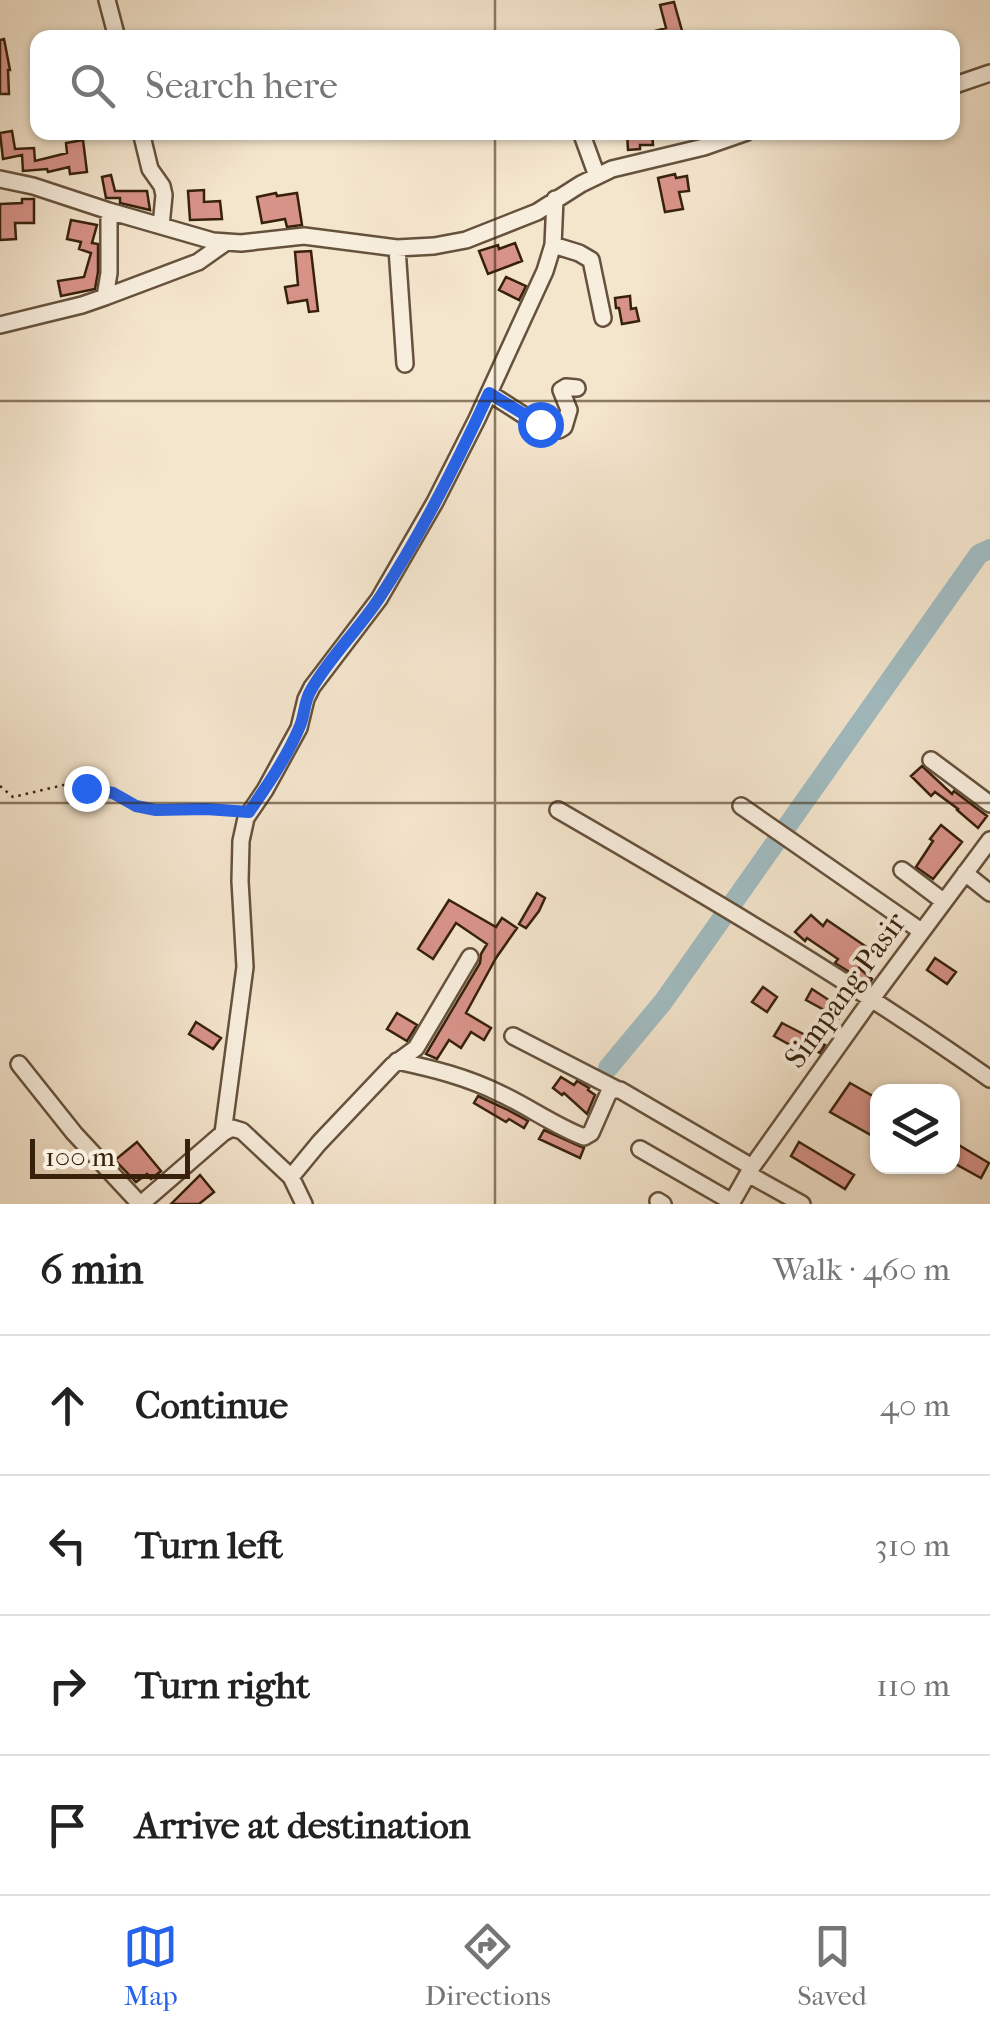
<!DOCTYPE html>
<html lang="en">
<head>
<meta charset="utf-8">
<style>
	body { margin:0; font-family:"IM FELL French Canon",serif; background:#f6f6f6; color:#222 }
	.controls { position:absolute; right:30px; bottom:30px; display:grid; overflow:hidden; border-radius:20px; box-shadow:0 2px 8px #0004 }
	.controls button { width:90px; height:90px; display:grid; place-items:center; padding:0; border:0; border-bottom:2px solid #e0e0e0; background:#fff; color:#222; font:50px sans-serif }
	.scale { position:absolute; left:30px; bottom:25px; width:160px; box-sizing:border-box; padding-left:10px; border:5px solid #37210b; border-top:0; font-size:28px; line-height:35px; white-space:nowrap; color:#37210b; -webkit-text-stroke:8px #f8eede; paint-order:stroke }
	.stop { position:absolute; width:30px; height:30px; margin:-22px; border:8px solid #2563eb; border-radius:50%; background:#fff }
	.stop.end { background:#2563eb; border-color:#fff; box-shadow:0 2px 10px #0008 }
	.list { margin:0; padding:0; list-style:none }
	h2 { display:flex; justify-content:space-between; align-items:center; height:130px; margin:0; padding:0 40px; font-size:42px }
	h2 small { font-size:32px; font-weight:400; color:#767676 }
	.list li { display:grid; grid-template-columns:65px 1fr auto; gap:30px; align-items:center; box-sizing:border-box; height:140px; padding:0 40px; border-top:2px solid #e0e0e0 }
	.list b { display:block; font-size:38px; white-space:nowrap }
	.list em { font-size:32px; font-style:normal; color:#767676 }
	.icon { flex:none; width:55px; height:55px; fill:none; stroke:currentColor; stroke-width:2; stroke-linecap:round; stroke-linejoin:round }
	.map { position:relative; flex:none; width:990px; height:1204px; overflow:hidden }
	.search { position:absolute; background:#fff; box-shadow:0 2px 8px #0004; left:30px; right:30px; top:30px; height:110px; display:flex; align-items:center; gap:25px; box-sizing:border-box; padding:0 35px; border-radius:20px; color:#767676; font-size:38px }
	.sheet { height:690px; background:#fff }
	nav { display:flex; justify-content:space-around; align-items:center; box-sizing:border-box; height:140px; border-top:2px solid #e0e0e0; background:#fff; font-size:28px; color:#767676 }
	nav a { display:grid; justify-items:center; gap:5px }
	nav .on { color:#2563eb }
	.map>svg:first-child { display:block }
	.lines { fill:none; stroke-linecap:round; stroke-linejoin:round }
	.river { stroke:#a1bcc2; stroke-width:20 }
	.building { fill:#d89389; stroke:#37210b; stroke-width:2.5 }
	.minor-casing { stroke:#66523c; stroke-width:20 }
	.path { stroke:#37210b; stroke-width:2.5; stroke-dasharray:2.5 5; stroke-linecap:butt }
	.minor { stroke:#f8eede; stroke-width:15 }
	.route { stroke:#2563eb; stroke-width:12 }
	.grid { fill:none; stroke:#37210b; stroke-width:2.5; stroke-opacity:0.55 }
	.labels { text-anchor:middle; stroke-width:8; stroke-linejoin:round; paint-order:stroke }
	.street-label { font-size:30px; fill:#37210b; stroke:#f8eede }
</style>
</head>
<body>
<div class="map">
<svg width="990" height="1204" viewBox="0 0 990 1204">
	<rect width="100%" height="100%" fill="#f4e5cd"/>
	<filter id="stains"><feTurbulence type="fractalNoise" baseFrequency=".002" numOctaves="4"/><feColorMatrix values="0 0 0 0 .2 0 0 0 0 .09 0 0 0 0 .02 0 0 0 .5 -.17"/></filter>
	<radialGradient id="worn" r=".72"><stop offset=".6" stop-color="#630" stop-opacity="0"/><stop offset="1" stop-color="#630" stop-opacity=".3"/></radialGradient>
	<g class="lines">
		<path class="river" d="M608,1068L663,1002L979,554L990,549"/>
	</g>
	<path class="building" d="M674,2L684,38H641V35L666,28L660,5Z
		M4,39L10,70H8L9,94H0V40Z
		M12,131L15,149L34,148L35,161L67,153L66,143L83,140L87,172L70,174L69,167L48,172L47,169L23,171L22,155L3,159L0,133Z
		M627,132H652L653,145H640V149L628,150Z
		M675,174L676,178L687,176L689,191L679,192L683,209L665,212L658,178Z
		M111,175L115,191H147L150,210L120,203V198H106L102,177Z
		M204,190V202L220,201L222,219L190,220L188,191Z
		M276,193L277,196L297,193L302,225L287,227L285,219L262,223L257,197Z
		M22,199H34V223H15L16,239L0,240V204L22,203Z
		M71,220L97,225L92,243L98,244V272L95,289L61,296L58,281L84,277L91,253L79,249L81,242L67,239Z
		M515,243L522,261L488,274L479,251L498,245L499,249Z
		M311,251L318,311L309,312L307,300L288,303L285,287L298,285L295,252Z
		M506,277L526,286L519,300L499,290Z
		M630,296L631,309L636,308L639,321L622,324L619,308H616L615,298Z
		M922,766L952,794L954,791L987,816L978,828L957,810L958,809L935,792L931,796L911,776Z
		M941,825L962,842L933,879L916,867L933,841L930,839Z
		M537,893L545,898L539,911L526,928L519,924Z
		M449,900L496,927L502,918L517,928L496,958L466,1013L491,1028L484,1040L471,1032L461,1048L449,1040L437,1059L426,1054L480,963L481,954L487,944L456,923L433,959L418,949Z
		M811,915L823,926L827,920L871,950L859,968L872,979L869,984L835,963L838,959L807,938L805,941L795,932Z
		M935,958L956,972L947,984L927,970Z
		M763,987L777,997L767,1012L752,1002Z
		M812,989L844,1010L839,1018L806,1000Z
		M397,1013L417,1025L407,1041L387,1029Z
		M196,1022L221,1038L213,1049L189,1034Z
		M782,1023L813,1039L825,1045L820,1053L805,1044L801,1051L774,1036Z
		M561,1077L574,1085L577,1081L589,1088L588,1090L595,1095L587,1114L564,1093L562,1095L553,1088Z
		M850,1083L878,1099V1139L830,1112Z
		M478,1096L506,1109L528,1121L524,1128L509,1119L506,1122L474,1103Z
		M544,1130L584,1148L580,1158L539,1139Z
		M952,1141L989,1163L981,1178L952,1162Z
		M137,1142L161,1171L151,1179L147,1174L136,1182L115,1160Z
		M799,1142L854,1175L845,1189L791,1156Z
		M200,1175L214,1192L199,1204H171Z"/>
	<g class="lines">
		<g class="minor-casing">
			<path id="minor" d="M107,0L117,38
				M952,86L990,73
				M141,132L150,169L162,186L164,195L161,226
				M581,132L597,176
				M0,179L33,186L109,211L213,241L241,243L304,236L397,248L434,246L466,240L537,212L581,184L612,169L704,147L747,132
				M553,245L579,253L591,260L603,318
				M397,248L405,364
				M105,297L109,273V211
				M0,325L82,305L105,297L198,262L225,243
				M489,393L528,418L559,430L564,427L569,410L561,390L566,387L577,388
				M931,760L990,804
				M741,806L921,931
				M558,810C705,895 851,981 990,1079
				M902,870L943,901
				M965,873L990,893
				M513,1036L616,1089
				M397,1061C434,1069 467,1077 501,1094C529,1107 555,1126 584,1137L591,1133L609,1092L612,1090H620L752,1167
				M19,1064L74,1133L140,1204
				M223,1133L245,967L240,881L241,841L246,818L265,790L299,728L306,699L312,687L379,599L435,502L477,419L545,271L553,245L555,199
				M640,1149L732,1202
				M748,1174L802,1204
				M291,1177L319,1143L393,1065L416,1048L470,957
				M658,1201L663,1204
				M141,1204L223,1133L232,1128L242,1131L291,1177L304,1204
				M731,1204L752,1167L871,1000L990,840"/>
		</g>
		<path class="path" d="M0,786L13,797L68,784L97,791L113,793L135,806L146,809H205L236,812"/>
		<use href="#minor" class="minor"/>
	</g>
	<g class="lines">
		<path class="route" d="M86,788L113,793L136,806L156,810L206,809L249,812C267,786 287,757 300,726C305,714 304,701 311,690C330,657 359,629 380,597C422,533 457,463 489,393L540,424"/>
	</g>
	<path class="grid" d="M495,0V38M495,132V1204M0,401H990M0,803H990"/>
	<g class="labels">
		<g class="street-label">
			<text transform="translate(845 990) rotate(-54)" y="10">Simpang Pasir</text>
		</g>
	</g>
	<rect width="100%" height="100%" filter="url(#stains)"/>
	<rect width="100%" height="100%" fill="url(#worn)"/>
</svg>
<div class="controls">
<button><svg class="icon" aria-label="layers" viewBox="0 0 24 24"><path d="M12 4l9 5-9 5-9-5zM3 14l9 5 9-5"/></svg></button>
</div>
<div class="scale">100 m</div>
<div class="stop" style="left:540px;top:424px"></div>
<div class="stop end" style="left:86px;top:788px"></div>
<div class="search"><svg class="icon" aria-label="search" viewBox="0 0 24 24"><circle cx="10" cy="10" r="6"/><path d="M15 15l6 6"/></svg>Search here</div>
</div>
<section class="sheet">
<h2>6 min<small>Walk · 460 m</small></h2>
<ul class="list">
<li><svg class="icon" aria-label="ahead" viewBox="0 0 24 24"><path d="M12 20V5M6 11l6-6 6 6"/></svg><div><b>Continue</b></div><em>40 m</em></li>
<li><svg class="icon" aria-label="left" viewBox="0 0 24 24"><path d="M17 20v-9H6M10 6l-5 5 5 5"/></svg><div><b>Turn left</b></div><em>310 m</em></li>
<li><svg class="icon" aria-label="right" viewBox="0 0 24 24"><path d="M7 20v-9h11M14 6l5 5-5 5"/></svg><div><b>Turn right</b></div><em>110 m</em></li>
<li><svg class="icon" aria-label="arrive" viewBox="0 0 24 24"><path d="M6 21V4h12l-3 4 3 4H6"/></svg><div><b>Arrive at destination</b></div></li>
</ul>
</section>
<nav>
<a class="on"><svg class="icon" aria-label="map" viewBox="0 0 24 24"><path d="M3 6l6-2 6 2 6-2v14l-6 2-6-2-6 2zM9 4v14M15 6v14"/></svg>Map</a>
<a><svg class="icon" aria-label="directions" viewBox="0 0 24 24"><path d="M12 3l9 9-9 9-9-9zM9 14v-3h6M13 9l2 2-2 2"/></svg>Directions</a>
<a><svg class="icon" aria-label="saved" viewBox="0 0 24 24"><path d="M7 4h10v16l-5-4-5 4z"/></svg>Saved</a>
</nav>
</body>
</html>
